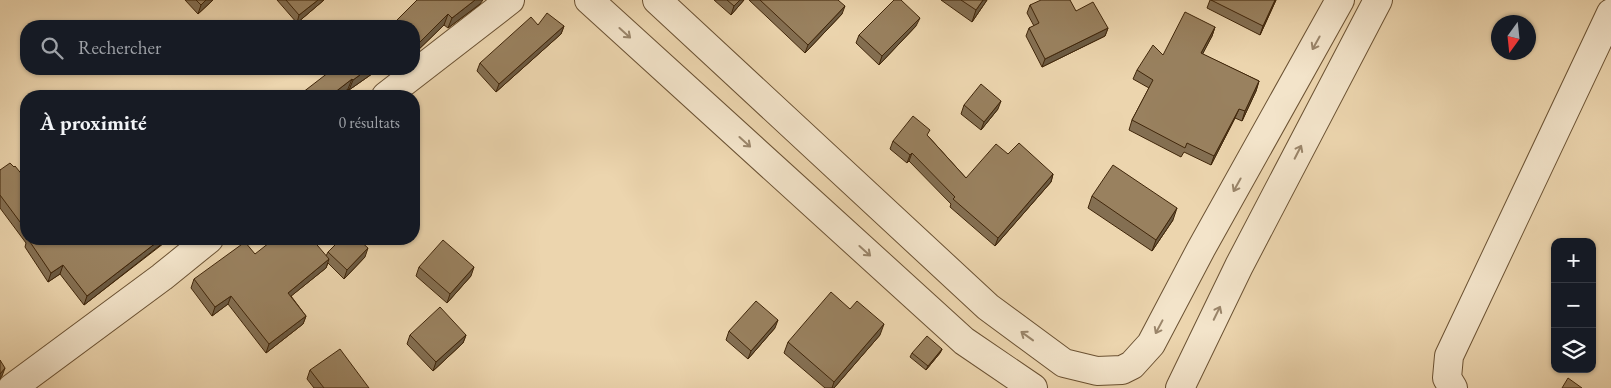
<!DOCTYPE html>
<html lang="fr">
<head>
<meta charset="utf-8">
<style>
	body { margin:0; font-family:"EB Garamond",serif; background:#242831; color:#f1f3f6 }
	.controls { position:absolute; right:15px; bottom:15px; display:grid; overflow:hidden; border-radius:10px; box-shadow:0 1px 4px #0004 }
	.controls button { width:45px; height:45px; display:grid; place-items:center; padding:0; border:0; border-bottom:1px solid #363941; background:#171b24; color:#f1f3f6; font:25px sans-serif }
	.compass { position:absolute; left:1491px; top:15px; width:45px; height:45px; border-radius:50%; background:#171b24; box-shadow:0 1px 4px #0004; rotate:195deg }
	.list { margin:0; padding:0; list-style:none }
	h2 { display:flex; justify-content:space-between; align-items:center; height:65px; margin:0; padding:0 20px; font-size:21px }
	h2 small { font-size:16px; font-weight:400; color:#9ea1a6 }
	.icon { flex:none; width:28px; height:28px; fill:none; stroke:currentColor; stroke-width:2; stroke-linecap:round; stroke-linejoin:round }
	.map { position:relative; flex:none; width:1611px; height:388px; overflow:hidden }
	.search { position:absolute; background:#171b24; box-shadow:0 1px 4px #0004; left:20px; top:20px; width:400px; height:55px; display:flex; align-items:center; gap:12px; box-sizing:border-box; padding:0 18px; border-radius:20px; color:#9ea1a6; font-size:19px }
	.panel { position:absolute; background:#171b24; box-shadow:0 1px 4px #0004; left:20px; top:90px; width:400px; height:155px; border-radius:20px }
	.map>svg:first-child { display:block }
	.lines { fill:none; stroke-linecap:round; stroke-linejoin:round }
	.minor-casing { stroke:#6b5233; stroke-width:30 }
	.tertiary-casing { stroke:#6b5233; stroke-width:30 }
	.minor { stroke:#f3e4ca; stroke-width:28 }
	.tertiary { stroke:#f3e4ca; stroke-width:28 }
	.wall { fill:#846f52; stroke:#40260a }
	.shaded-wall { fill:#6b5a42; stroke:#40260a }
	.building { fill:#99815f; stroke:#40260a }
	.oneway { stroke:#9a856a }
</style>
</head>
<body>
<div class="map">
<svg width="1611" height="388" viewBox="0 0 1611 388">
	<rect width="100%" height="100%" fill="#ecd5ae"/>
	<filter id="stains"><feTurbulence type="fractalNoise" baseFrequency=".004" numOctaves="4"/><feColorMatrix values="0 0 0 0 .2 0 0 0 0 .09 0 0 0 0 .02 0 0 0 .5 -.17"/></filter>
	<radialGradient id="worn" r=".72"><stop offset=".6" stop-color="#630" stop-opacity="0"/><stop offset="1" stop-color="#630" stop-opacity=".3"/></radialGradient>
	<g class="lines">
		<g class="minor-casing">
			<path id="minor" d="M386,96L510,0
				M12,388L162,277L209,239
				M1453,388L1447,378L1449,356L1611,13"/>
		</g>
		<g class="tertiary-casing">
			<path id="tertiary" d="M589,0L964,341L1033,388
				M657,0L988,307L1064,363L1097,371L1122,370L1132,365L1151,344L1201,249L1340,0
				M1180,388L1239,266L1378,0"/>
		</g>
		<use href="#minor" class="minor"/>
		<use href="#tertiary" class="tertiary"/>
	</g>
	<path class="wall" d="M185,0H213L198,14Z
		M277,0H324L297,23Z
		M714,0H744L731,15Z
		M749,0H838L842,14L805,53Z
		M941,0H987L972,22Z
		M1210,0H1276L1260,35L1207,8Z
		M480,4L448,28L444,25L414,54V26Z
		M1030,5L1076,11L1108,28L1105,36L1042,67L1026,36L1029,28L1034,26L1027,13Z
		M538,25L564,26L561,34L496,92L477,71L480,63Z
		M916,26L879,65L856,43L859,35Z
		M1215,27L1212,36L1202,54L1259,81L1256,91L1242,121L1235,118L1211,165L1184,152L1181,157L1129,130L1132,120L1149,88L1133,79L1137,70Z
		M379,69L349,90L348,89L339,96H298Z
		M964,105L998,109L981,130L961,114Z
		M928,136L966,178L1008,154L1053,174L1051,182L995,246L950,207L951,204L909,161L907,163L890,149L893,141Z
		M0,170L24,177L26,176V239H168V240L84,305L60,274L48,282L25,247L26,243L0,208Z
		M1092,196L1173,220L1152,251L1088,208Z
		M328,252L365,257L344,279L328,263L326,268L291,296L306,316L303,324L266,353L228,304L212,316L191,288L194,279L255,254L326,256Z
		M419,267L471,276L447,303L416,276Z
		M850,309L880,335L834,388H825L784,353L788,342Z
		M775,328L748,359L726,340L729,331Z
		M410,335H466L463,343L433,371L407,344Z
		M942,349L940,353L926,370L910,357L912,353Z
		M310,370L369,388H314L307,379Z"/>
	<path class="shaded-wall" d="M206,0H213L198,14L201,5Z
		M318,0H324L297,23L299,15Z
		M475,0H483L480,4L448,28L452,18Z
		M740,0H744L731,15L734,6Z
		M983,0H987L972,22L976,10Z
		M1275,0H1276L1260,35L1263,26Z
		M845,6L842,14L805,53L808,45Z
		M448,14L444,25L414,54L415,47Z
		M920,18L916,26L879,65L882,56Z
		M564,26L561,34L496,92L499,84Z
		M1215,27L1212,36L1198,63L1201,53Z
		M1108,28L1105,36L1042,67L1045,59Z
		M368,69H379L349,90L353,80Z
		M352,79L348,89L339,96H330Z
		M1259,81L1256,91L1242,121L1245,111Z
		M1001,101L998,109L981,130L984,122Z
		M1239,109L1235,118L1211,165L1214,156Z
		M912,153L909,161L907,163L910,155Z
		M1053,174L1051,182L995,246L998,238Z
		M1177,208L1173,220L1152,251L1156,240Z
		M161,239H168L84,305L87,296Z
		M368,248L365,257L344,279L347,270Z
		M329,259L326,268L285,301L288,293Z
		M63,265L60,274L48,282L51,273Z
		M474,267L471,276L447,303L450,294Z
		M231,296L228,304L212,316L215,307Z
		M306,316L303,324L266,353L269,344Z
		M778,320L775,328L748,359L751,351Z
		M884,324L880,335L834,388H832L834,382Z
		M466,335L463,343L433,371L436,362Z
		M942,349L940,353L926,370L928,366Z
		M5,368L2,376L0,379V374Z"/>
	<path class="building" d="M196,0H206L201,5Z
		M286,0H318L299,15Z
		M417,0H475L452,18L448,14L415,47L414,46V26H391Z
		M727,0H740L734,6Z
		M760,0H838L845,6L808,45Z
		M894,0H901L920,18L882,56L859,35Z
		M961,0H983L976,10Z
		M1041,0H1070L1076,11L1093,2L1108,28L1045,59L1029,28L1039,23L1030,5Z
		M1211,0H1275L1263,26Z
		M1185,12L1215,27L1201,53L1259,81L1245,111L1239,109L1214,156L1187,143L1185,148L1132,120L1153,80L1137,70L1153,45L1163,55Z
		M547,13L564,26L499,84L480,63L531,17L538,25Z
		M333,69H368L353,80L352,79L330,96H298Z
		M981,84L1001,101L984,122L964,105Z
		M913,116L930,130L927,135L966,178L996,144L1008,154L1019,143L1053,174L998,238L953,199L955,197L912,153L910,155L893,141Z
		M10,163L14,167L15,166L24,177L26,176V230L0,195V170Z
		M1113,165L1177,208L1156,240L1092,196Z
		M28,239H161L87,296L63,265L51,273Z
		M274,239H312L329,259L288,293L306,316L269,344L231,296L215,307L194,279L245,242L255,254Z
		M341,239H358L368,248L347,270L328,252Z
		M443,240L474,267L450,294L419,267Z
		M831,292L850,309L857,301L884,324L834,382L788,342Z
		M756,301L778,320L751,351L729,331Z
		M440,307L466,335L436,362L410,335Z
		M927,336L942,349L928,366L912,353Z
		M340,349L369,388H324L310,370Z
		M0,360L5,368L0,374Z
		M1568,378L1582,388H1562Z"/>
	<defs><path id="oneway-shaft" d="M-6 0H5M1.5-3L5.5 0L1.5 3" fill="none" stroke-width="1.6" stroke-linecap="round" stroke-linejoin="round" transform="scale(1.25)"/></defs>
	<g class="oneway">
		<use href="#oneway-shaft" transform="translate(625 33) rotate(42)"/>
		<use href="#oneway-shaft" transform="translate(1316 43) rotate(119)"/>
		<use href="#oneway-shaft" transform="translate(745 142) rotate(42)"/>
		<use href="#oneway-shaft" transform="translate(1298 152) rotate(-63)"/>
		<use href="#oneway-shaft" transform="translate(1237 185) rotate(119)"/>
		<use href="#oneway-shaft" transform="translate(865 251) rotate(42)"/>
		<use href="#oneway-shaft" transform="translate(1217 313) rotate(-64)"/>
		<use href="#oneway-shaft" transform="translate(1159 327) rotate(118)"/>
		<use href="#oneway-shaft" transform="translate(1027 336) rotate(-144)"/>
	</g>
	<rect width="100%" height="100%" filter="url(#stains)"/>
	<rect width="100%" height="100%" fill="url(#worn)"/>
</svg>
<div class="controls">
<button>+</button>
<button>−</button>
<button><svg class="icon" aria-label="layers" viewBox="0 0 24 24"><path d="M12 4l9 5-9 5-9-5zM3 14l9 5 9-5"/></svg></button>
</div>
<svg class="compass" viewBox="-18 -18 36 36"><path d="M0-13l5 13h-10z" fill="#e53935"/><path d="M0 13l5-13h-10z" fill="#9ea1a6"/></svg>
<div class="search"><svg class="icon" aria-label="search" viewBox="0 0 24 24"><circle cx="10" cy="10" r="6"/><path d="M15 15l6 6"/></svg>Rechercher</div>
<section class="panel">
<h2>À proximité<small>0 résultats</small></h2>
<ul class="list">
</ul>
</section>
</div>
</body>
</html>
